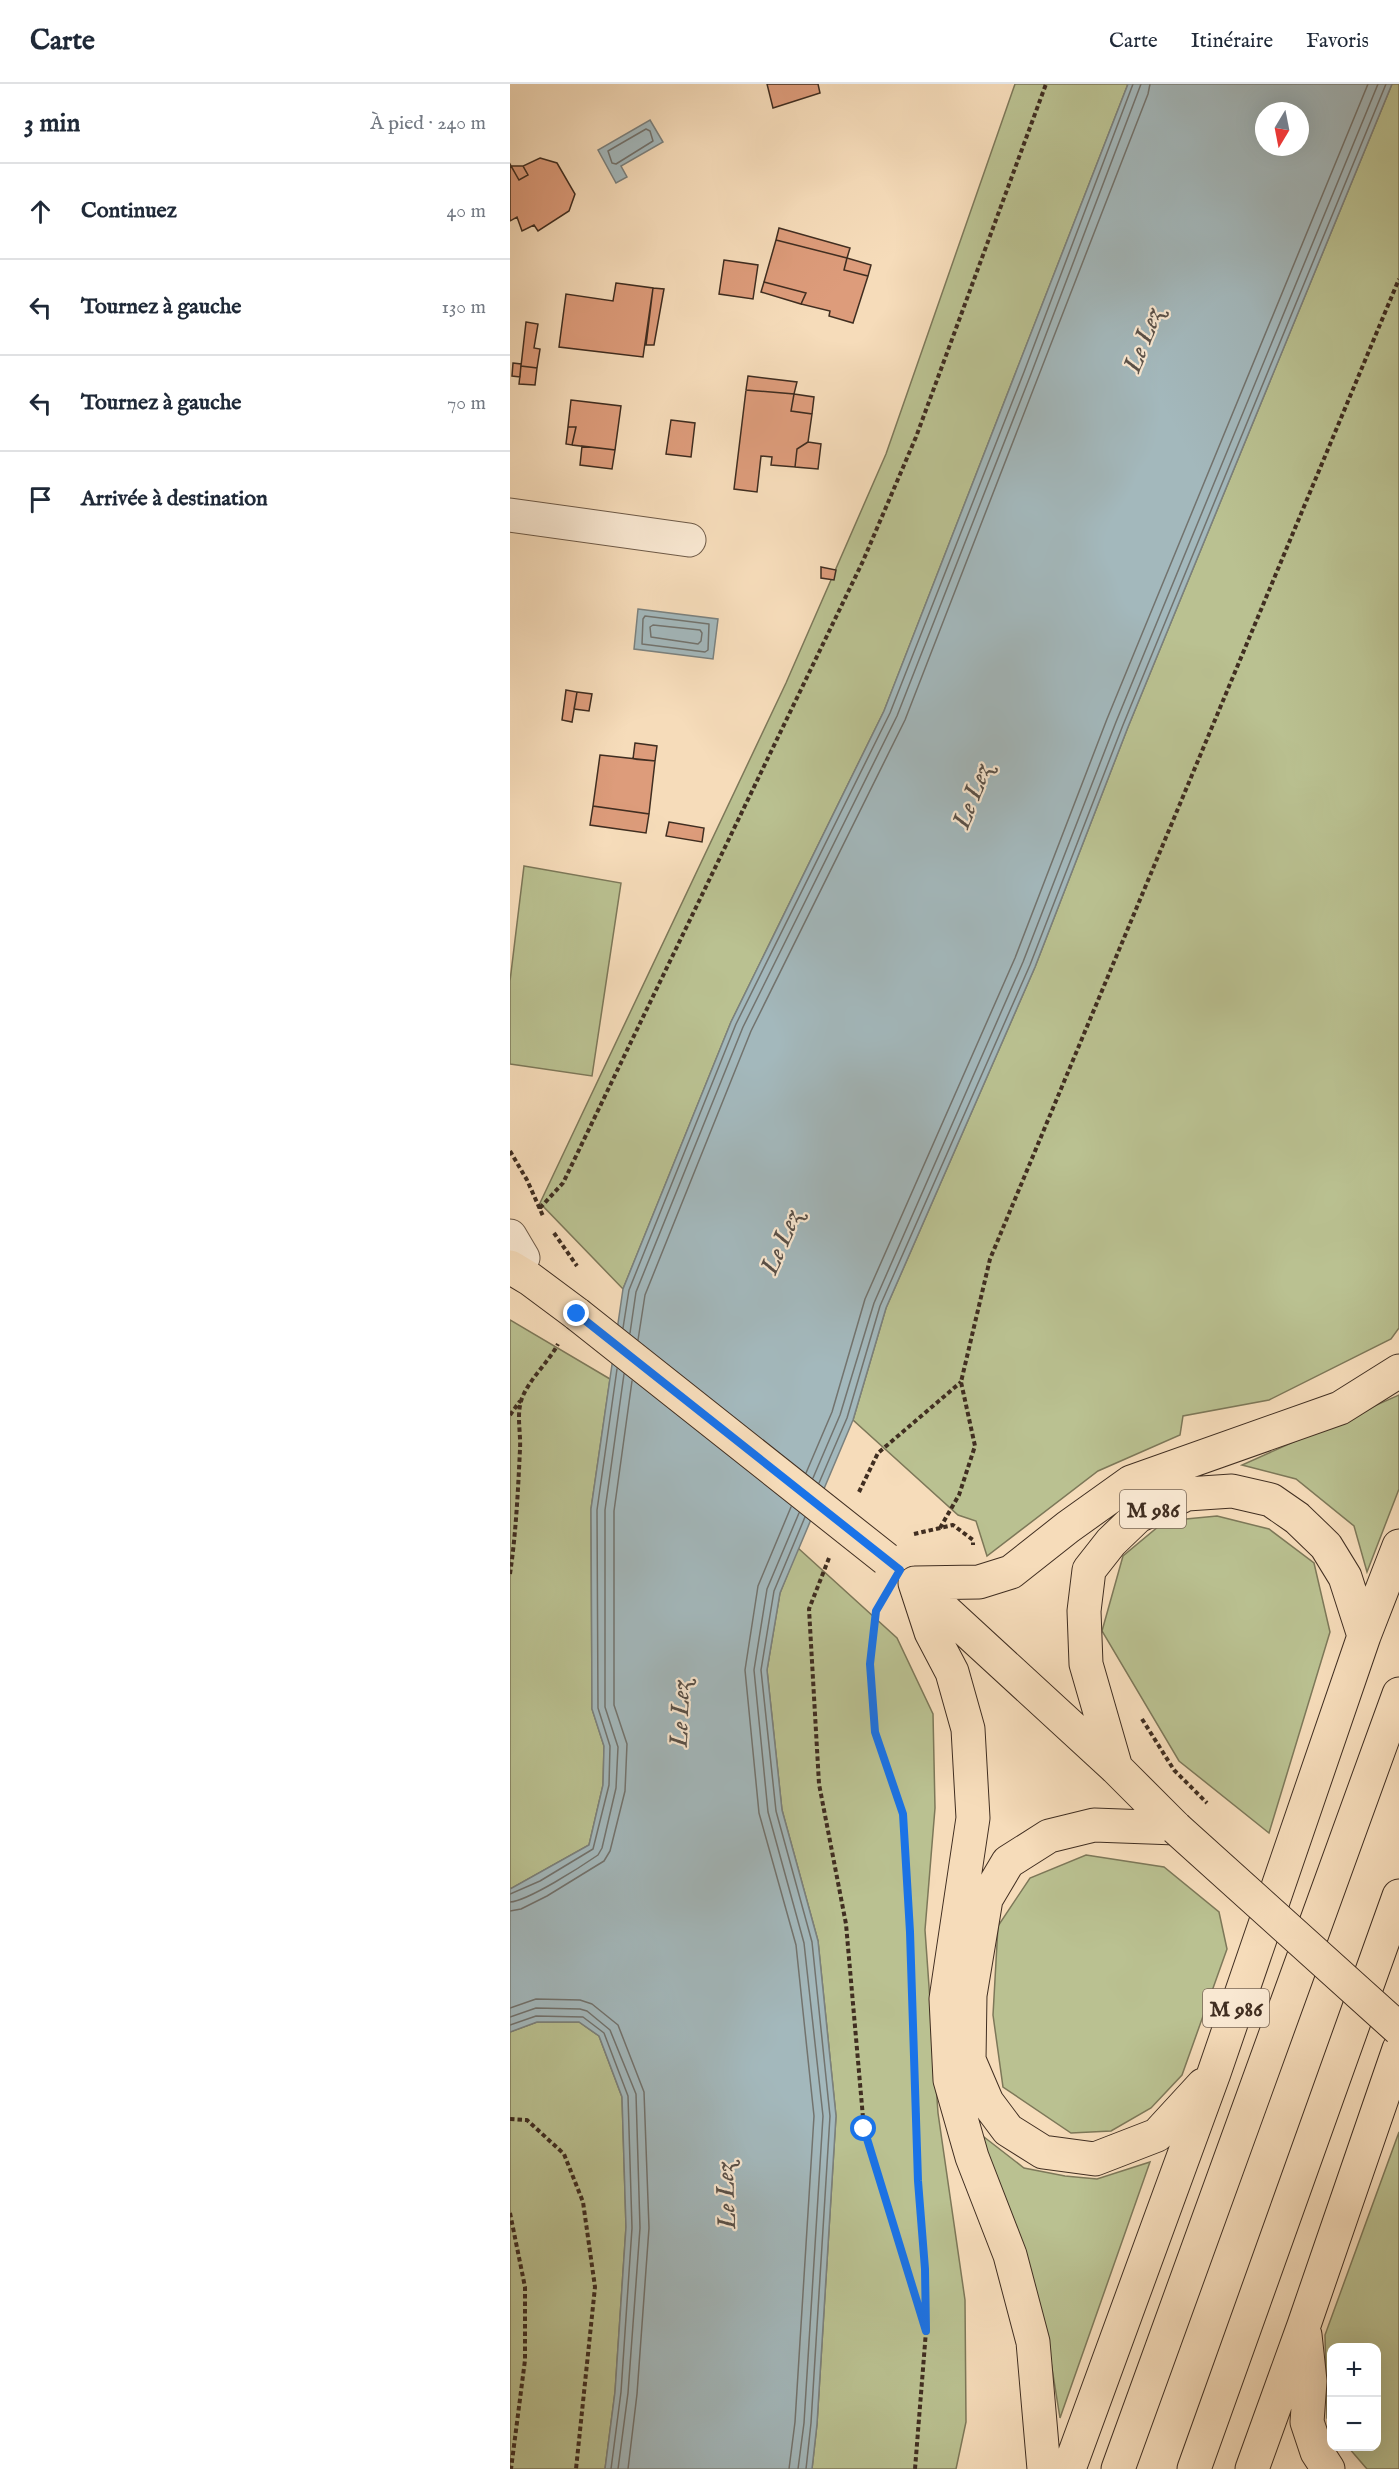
<!DOCTYPE html>
<html lang="fr">
<head>
<meta charset="utf-8">
<style>
	body { margin:0; font-family:"IM FELL English",serif; background:#f2f2f3; color:#1f2937 }
	.controls { position:absolute; right:18px; bottom:18px; display:grid; overflow:hidden; border-radius:12px; box-shadow:0 6px 24px #0002 }
	.controls button { width:54px; height:54px; display:grid; place-items:center; padding:0; border:0; border-bottom:2px solid #e0e1e3; background:#fff; color:#1f2937; font:30px sans-serif }
	.compass { position:absolute; left:745px; top:18px; width:54px; height:54px; border-radius:50%; background:#fff; box-shadow:0 6px 24px #0002; rotate:190deg }
	.stop { position:absolute; width:18px; height:18px; margin:-14px; border:4px solid #1a73e8; border-radius:50%; background:#fff }
	.stop.end { background:#1a73e8; border-color:#fff; box-shadow:0 2px 6px #0008 }
	.list { margin:0; padding:0; list-style:none }
	h2 { display:flex; justify-content:space-between; align-items:center; height:78px; margin:0; padding:0 24px; font-size:26px }
	h2 small { font-size:20px; font-weight:400; color:#747a83 }
	.list li { display:grid; grid-template-columns:39px 1fr auto; gap:18px; align-items:center; box-sizing:border-box; height:96px; padding:0 24px; border-top:2px solid #e0e1e3 }
	.list b { display:block; font-size:22px; white-space:nowrap }
	.list em { font-size:20px; font-style:normal; color:#747a83 }
	.icon { flex:none; width:33px; height:33px; fill:none; stroke:currentColor; stroke-width:2; stroke-linecap:round; stroke-linejoin:round }
	.map { position:relative; flex:none; width:889px; height:2385px; overflow:hidden }
	header { display:flex; align-items:center; gap:36px; box-sizing:border-box; height:84px; padding:0 30px; background:#fff; border-bottom:2px solid #e0e1e3 }
	header strong { font-size:28px }
	nav { display:flex; gap:33px; margin-inline-start:auto; font-size:21px }
	main { display:flex }
	aside { flex:1; background:#fff }
	.map>svg:first-child { display:block }
	.green { fill:#bac191; stroke:#7d7859; stroke-width:1.5 }
	.water { fill:#a3b8bc; stroke:#7b817e; stroke-width:1.5; fill-rule:evenodd }
	.lines { fill:none; stroke-linecap:round; stroke-linejoin:round }
	.shore { stroke:#72736e; stroke-width:1.5 }
	.building { fill:#dd9c7b; stroke:#402e21; stroke-width:1.5 }
	.minor-casing { stroke:#6e5a47; stroke-width:35 }
	.major-casing { stroke:#402e21; stroke-width:35 }
	.path { stroke:#402e21; stroke-width:4; stroke-dasharray:4.5 3; stroke-linecap:butt }
	.minor { stroke:#f9e8d2; stroke-width:33 }
	.major { stroke:#f6dcba; stroke-width:33 }
	.major-bridge-casing { stroke:#402e21; stroke-width:35; stroke-linecap:butt }
	.major-bridge { stroke:#f6dcba; stroke-width:33 }
	.route { stroke:#1a73e8; stroke-width:8 }
	.labels { text-anchor:middle; stroke-width:4.5; stroke-linejoin:round; paint-order:stroke }
	.shield { fill:#f9e8d2; stroke:#786656; stroke-width:1.5 }
	.shield-label { font-size:22px; font-weight:bold; fill:#402e21 }
	.water-label { font-size:26px; font-style:italic; fill:#595048; stroke:#f9e8d2 }
</style>
</head>
<body>
<header>
<strong>Carte</strong>
<nav><a>Carte</a><a>Itinéraire</a><a>Favoris</a></nav>
</header>
<main>
<aside>
<h2>3 min<small>À pied · 240 m</small></h2>
<ul class="list">
<li><svg class="icon" aria-label="ahead" viewBox="0 0 24 24"><path d="M12 20V5M6 11l6-6 6 6"/></svg><div><b>Continuez</b></div><em>40 m</em></li>
<li><svg class="icon" aria-label="left" viewBox="0 0 24 24"><path d="M17 20v-9H6M10 6l-5 5 5 5"/></svg><div><b>Tournez à gauche</b></div><em>130 m</em></li>
<li><svg class="icon" aria-label="left" viewBox="0 0 24 24"><path d="M17 20v-9H6M10 6l-5 5 5 5"/></svg><div><b>Tournez à gauche</b></div><em>70 m</em></li>
<li><svg class="icon" aria-label="arrive" viewBox="0 0 24 24"><path d="M6 21V4h12l-3 4 3 4H6"/></svg><div><b>Arrivée à destination</b></div></li>
</ul>
</aside>
<div class="map">
<svg width="889" height="2385" viewBox="0 0 889 2385">
	<rect width="100%" height="100%" fill="#f6dcba"/>
	<filter id="stains"><feTurbulence type="fractalNoise" baseFrequency=".00333" numOctaves="4"/><feColorMatrix values="0 0 0 0 .2 0 0 0 0 .09 0 0 0 0 .02 0 0 0 .5 -.17"/></filter>
	<radialGradient id="worn" r=".72"><stop offset=".6" stop-color="#630" stop-opacity="0"/><stop offset="1" stop-color="#630" stop-opacity=".3"/></radialGradient>
	<path class="green" d="M505,0H618L374,627L221,938L113,1205L30,1119L276,599L376,370Z
		M882,0H889V1244L881,1255L759,1316L673,1332L670,1351L588,1387L477,1472L466,1437L448,1431L343,1336L376,1224L525,883L618,643Z
		M14,782L111,799L82,992L0,980V897Z
		M0,1236L100,1295L81,1425L82,1625L94,1662L93,1701L79,1761L0,1805Z
		M889,1311V1405L857,1488L844,1442L786,1395L732,1381Z
		M707,1432L759,1445L804,1479L820,1548L759,1749L669,1677L592,1547L613,1472L655,1437Z
		M288,1464L387,1554L423,1630L425,1724L415,1846L428,2029L455,2216L456,2338L446,2385H302L307,2340L326,2032L308,1857L272,1726L257,1586L270,1509Z
		M576,1771L654,1783L709,1828L717,1865L672,1991L641,2024L601,2047L561,2049L493,2003L483,1931L488,1842L520,1794Z
		M27,1938H69L89,1952L112,2013L116,2143L105,2308L95,2385H0V1948Z
		M465,2046L514,2084L555,2092L587,2095L640,2078L550,2334L536,2247Z
		M889,2048V2385H857L838,2363L866,2362V2264H822L821,2339L817,2334L815,2251Z"/>
	<path class="water" d="M618,0H882L618,643L525,883L376,1224L343,1336L270,1509L257,1586L272,1726L308,1857L326,2032L307,2340L302,2385H95L105,2308L116,2143L112,2013L89,1952L69,1938H27L0,1948V1805L79,1761L93,1701L94,1662L82,1625L81,1425L113,1205L221,938L374,627ZM754,27H790V63H754Z
		M140,36L153,58L111,82L117,93L106,99L88,66Z
		M128,525L208,535L203,575L124,565Z"/>
	<g class="lines">
		<path class="shore" d="M136,45L140,47L143,57L106,80L102,79L98,67Z
			M135,532L199,540L198,566L195,568L132,560L133,535Z
			M143,541L190,546L192,549L191,557L188,560L141,553L140,543Z
			M113,1244L119,1206L226,940L380,629L514,288L623,0
			M120,1249L126,1208L233,943L387,632L521,290L631,0
			M128,1256L135,1211L241,947L395,636L638,10L640,0
			M296,1389L322,1328L355,1215L505,874L597,635L858,0
			M303,1394L330,1331L364,1219L513,878L606,638L868,0
			M309,1399L337,1334L370,1222L520,881L613,641L876,0
			M295,1433L264,1507L251,1586L266,1727L302,1858L320,2032L301,2339L296,2385
			M0,1810L30,1797L83,1765L99,1701L100,1662L88,1624L87,1426L107,1285
			M0,1818C18,1817 72,1782 88,1771L92,1764L106,1704L108,1663L95,1623V1426L114,1290
			M0,1827L11,1825L37,1812L94,1777L100,1767L115,1707L117,1660L104,1621V1427L122,1297
			M0,1924L26,1915L70,1916L82,1920L108,1941L134,2008L139,2144L127,2310L118,2385
			M0,1933L26,1924L70,1925L77,1927L100,1946L126,2010L130,2144L118,2309L108,2385
			M0,1941L26,1932L73,1933L94,1949L118,2012L122,2144L111,2308L101,2385
			M279,2385L285,2338L304,2032L286,1861L249,1729L235,1586L248,1502L281,1423
			M288,2385L294,2339L313,2032L294,1859L258,1728L244,1586L257,1505L289,1429"/>
	</g>
	<path class="building" d="M257,0H308L310,9L263,24Z
		M30,74L47,79L65,110L59,127L28,147L24,141L12,147L7,133L0,137V80L9,96L18,91L13,82Z
		M1,82H13L18,91L9,96Z
		M269,144L340,164L337,174L266,156Z
		M266,156L337,174L334,186L358,192L343,239L319,232L320,227L291,220L296,209L254,198Z
		M337,174L361,181L358,192L334,186Z
		M214,176L248,181L243,215L209,210Z
		M254,198L296,209L291,220L251,208Z
		M106,199L143,204L133,273L49,263L56,210L103,217Z
		M143,204L154,205L144,261H136Z
		M16,238L28,240L24,264L30,265L27,284L11,282Z
		M3,279L11,280L10,293L2,292Z
		M11,282L27,284L25,301L9,300Z
		M238,292L287,298L284,310L236,306Z
		M236,306L284,310L281,327L302,330L298,358L287,365L285,383L261,381L262,373L251,372L247,408L224,405Z
		M284,310L304,313L302,330L281,327Z
		M61,316L111,322L105,366L62,361L66,343H58Z
		M161,336L185,339L181,373L156,370Z
		M58,343H66L62,361L56,360Z
		M298,358L311,360L308,385L285,383L287,365Z
		M72,362L105,366L102,385L70,381Z
		M311,483L326,486L324,496L311,494Z
		M56,606L67,608L62,638L52,636Z
		M67,608L82,610L79,627L64,625Z
		M125,659L147,662L145,677L123,675Z
		M90,671L145,677L139,730L83,722Z
		M83,722L139,730L136,749L80,741Z
		M159,738L194,744L192,758L156,752Z"/>
	<g class="lines">
		<g class="minor-casing">
			<path id="minor" d="M0,431L179,456
				M0,1152L13,1174"/>
		</g>
		<g class="major-casing">
			<path id="major" d="M0,1183L20,1195L67,1230
				M405,1499L421,1548L442,1588L458,1645L463,1734L436,1915L440,1996L462,2073L500,2171L523,2258L534,2385
				M405,1499L469,1498L501,1488L558,1443L621,1398L830,1324L889,1287
				M407,1501L606,1684L666,1744
				M606,1684L576,1580L574,1527L579,1486L601,1458L628,1432L677,1410L722,1407L761,1416L787,1434L816,1462L835,1493L854,1552
				M666,1744L584,1741L539,1752L498,1778L476,1815L460,1911L459,1976L477,2018L498,2046L533,2068L585,2075L647,2051L693,2001
				M795,2251L800,2297L797,2338L807,2368L818,2385
				M559,2385L704,1989L854,1552L889,1462
				M608,2385L889,1610
				M684,2385L889,1812
				M742,2385L794,2241L889,1965"/>
		</g>
		<path class="path" d="M0,1067L17,1096L33,1132
			M30,1124L53,1099L353,477L406,353L536,0
			M44,1149L67,1182
			M0,1331L10,1317
			M349,1408L368,1369L451,1298
			M430,1444L449,1411L465,1362L451,1298L480,1175L889,195
			M404,1450L443,1441L463,1456V1461
			M319,1474L299,1525L309,1700L336,1840L354,2045L416,2247
			M0,1490C6,1449 8,1407 10,1365C11,1348 6,1331 12,1314C20,1294 38,1279 48,1260
			M372,1517L366,1527L360,1580L365,1648L393,1730L402,1881
			M632,1635L664,1686L697,1719
			M0,2035L17,2036L54,2070L73,2118L85,2203L66,2385
			M0,2129L15,2203V2276L1,2385
			M405,2385L416,2247L415,2185L408,2097L407,2020"/>
		<use href="#minor" class="minor"/>
		<use href="#major" class="major"/>
		<g class="major-bridge-casing">
			<path id="major-bridge" d="M67,1230L376,1475
				M666,1744L889,1945"/>
		</g>
		<use href="#major-bridge" class="major-bridge"/>
	</g>
	<g class="lines">
		<path class="route" d="M67,1230L390,1486L366,1527L360,1580L365,1648L393,1730L400,1848L408,2097L415,2185L416,2247L354,2045"/>
	</g>
	<g class="labels">
		<g class="shield">
			<rect x="610" y="1406" width="66" height="38" rx="4.5"/>
			<rect x="693" y="1905" width="66" height="38" rx="4.5"/>
		</g>
		<g class="shield-label">
			<text x="643" y="1433">M 986</text>
			<text x="726" y="1932">M 986</text>
		</g>
		<g class="water-label">
			<text transform="translate(632 256) rotate(-69)" y="9">Le Lez</text>
			<text transform="translate(461 712) rotate(-69)" y="9">Le Lez</text>
			<text transform="translate(270 1158) rotate(-67)" y="9">Le Lez</text>
			<text transform="translate(169 1630) rotate(-88)" y="9">Le Lez</text>
			<text transform="translate(215 2112) rotate(-92)" y="9">Le Lez</text>
		</g>
	</g>
	<rect width="100%" height="100%" filter="url(#stains)"/>
	<rect width="100%" height="100%" fill="url(#worn)"/>
</svg>
<div class="controls">
<button>+</button>
<button>−</button>
</div>
<svg class="compass" viewBox="-18 -18 36 36"><path d="M0-13l5 13h-10z" fill="#e53935"/><path d="M0 13l5-13h-10z" fill="#747a83"/></svg>
<div class="stop" style="left:354px;top:2045px"></div>
<div class="stop end" style="left:67px;top:1230px"></div>
</div>
</main>
</body>
</html>
